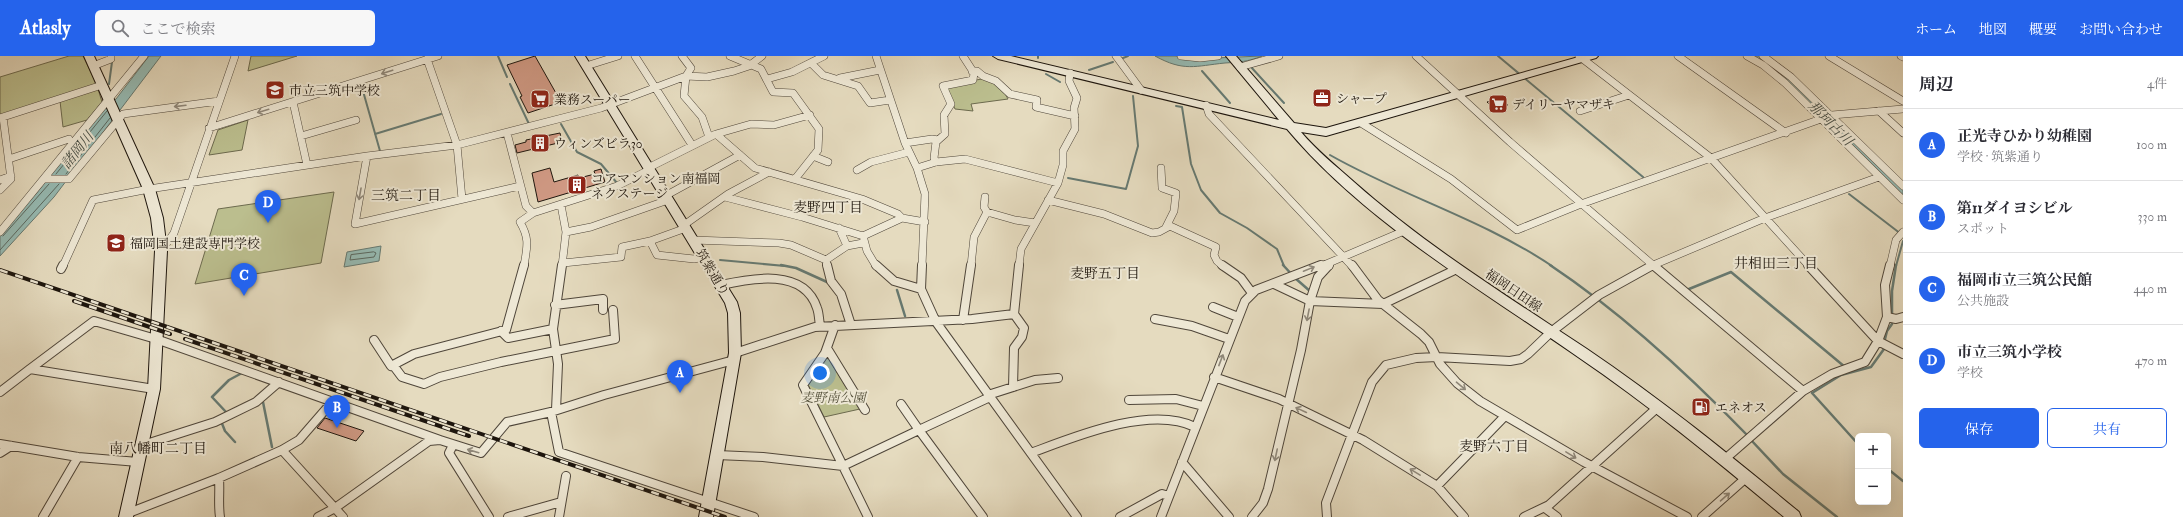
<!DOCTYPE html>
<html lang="ja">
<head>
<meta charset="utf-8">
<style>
	body { margin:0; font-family:"IM FELL Double Pica","Noto Serif JP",serif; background:#f7f7f7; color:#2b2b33 }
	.controls { position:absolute; right:12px; bottom:12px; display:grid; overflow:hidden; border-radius:6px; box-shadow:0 4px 16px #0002 }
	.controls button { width:36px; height:36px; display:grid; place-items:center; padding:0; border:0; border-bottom:1px solid #e1e1e2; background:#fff; color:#2b2b33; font:20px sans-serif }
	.you { position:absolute; left:820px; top:317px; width:14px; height:14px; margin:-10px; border:3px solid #fff; border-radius:50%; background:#1a73e8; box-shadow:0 0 0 6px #1a73e833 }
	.badge { display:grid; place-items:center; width:26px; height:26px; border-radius:50%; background:#2563eb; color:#fff; font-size:13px; font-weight:700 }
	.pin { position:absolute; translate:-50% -33px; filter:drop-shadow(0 1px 2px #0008) }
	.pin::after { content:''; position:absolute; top:21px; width:14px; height:12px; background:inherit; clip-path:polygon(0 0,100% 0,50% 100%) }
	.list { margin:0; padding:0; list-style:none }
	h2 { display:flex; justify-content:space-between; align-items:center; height:52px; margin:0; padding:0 16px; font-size:17px }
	h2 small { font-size:13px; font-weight:400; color:#7c7c81 }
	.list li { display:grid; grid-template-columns:26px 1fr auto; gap:12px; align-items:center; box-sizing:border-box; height:72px; padding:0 16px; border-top:1px solid #e1e1e2 }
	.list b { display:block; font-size:15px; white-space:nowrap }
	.list p { margin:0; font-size:13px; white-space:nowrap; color:#7c7c81 }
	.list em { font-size:13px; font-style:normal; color:#7c7c81 }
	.actions { display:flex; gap:8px; padding:12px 16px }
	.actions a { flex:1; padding:9px 0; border:1px solid #2563eb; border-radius:6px; text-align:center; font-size:14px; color:#2563eb }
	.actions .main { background:#2563eb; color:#fff }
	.icon { flex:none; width:22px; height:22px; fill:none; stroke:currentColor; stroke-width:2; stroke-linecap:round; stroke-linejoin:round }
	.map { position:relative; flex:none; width:1903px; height:461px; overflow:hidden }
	header { display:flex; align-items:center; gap:24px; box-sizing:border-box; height:56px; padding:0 20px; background:#2563eb; color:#fff }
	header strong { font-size:19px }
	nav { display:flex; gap:22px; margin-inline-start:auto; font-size:14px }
	.search { width:280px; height:36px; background:#f7f7f7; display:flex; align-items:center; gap:10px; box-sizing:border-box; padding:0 14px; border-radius:6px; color:#7c7c81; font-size:15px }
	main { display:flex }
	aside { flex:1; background:#fff }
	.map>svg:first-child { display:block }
	.green { fill:#bbbe8e; stroke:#6c6a4e }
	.water { fill:#96bbb4; stroke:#667971 }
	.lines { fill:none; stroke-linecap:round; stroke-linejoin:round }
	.shore { stroke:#5a6860; stroke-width:1 }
	.stream-far1 { stroke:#667971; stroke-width:2 }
	.stream { stroke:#667971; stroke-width:2.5 }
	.building { fill:#d19a85; stroke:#1d150d }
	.street-far1-casing { stroke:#4f463a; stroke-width:8 }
	.street-casing { stroke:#4f463a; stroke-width:10 }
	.secondary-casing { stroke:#1d150d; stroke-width:2 }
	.street-far1 { stroke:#eee8d5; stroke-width:7 }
	.street { stroke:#eee8d5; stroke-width:8 }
	.secondary { fill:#eee8d5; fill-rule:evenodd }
	.rail-casing { stroke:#1d150d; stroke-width:4 }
	.rail { stroke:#eee8d5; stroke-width:2.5; stroke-dasharray:8; stroke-linecap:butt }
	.oneway { stroke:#90897b }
	.labels { text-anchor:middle; stroke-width:4; stroke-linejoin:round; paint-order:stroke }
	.poi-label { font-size:13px; fill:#1d150d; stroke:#eee8d5; text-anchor:start }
	.street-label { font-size:13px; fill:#1d150d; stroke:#eee8d5 }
	.park-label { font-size:13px; font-style:italic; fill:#54503a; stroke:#eee8d5 }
	.water-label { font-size:14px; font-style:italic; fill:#474f47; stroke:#eee8d5 }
	.neighbourhood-label { font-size:14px; fill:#1d150d; stroke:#eee8d5 }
</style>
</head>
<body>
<header>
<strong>Atlasly</strong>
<div class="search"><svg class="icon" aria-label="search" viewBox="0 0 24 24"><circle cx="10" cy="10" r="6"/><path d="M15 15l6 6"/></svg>ここで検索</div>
<nav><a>ホーム</a><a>地図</a><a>概要</a><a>お問い合わせ</a></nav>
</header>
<main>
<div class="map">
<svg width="1903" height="461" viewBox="0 0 1903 461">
	<rect width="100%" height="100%" fill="#e5dbbf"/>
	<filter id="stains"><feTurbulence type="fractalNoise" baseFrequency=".005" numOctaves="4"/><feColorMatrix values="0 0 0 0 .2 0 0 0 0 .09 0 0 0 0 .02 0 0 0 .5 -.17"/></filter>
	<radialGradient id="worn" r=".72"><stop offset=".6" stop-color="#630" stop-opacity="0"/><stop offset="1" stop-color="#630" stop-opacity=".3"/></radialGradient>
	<path class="green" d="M69,0H83L97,28L0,59V21Z
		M251,0H297L248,15Z
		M986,22L1001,30L1008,43L971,48L973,55L955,53L946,32L948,30Z
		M98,33L102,46L87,64L63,71L60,45Z
		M248,64L242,94L209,99L218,74Z
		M334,136L321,207L195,228L218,153Z
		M827,300L860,353L824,361L808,329Z"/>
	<path class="water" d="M149,0H161L54,141L0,200V177L35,139L104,52L116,43Z
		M1155,0H1175L1190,3L1262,0C1247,6 1240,6 1225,7C1195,10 1184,16 1155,0Z
		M1751,0H1759L1797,28L1903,134V142L1809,48Z
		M381,190L379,205L344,211L347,196Z"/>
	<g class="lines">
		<path class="shore" d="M56,118L107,55
			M66,118L110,62
			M3,180L49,128
			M0,194L59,128
			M374,196L376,197L374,201L350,204L351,199Z"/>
		<path class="stream-far1" d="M498,0L507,21
			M1038,0V2
			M1498,0L1643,121
			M1123,2L1128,0
			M1251,11L1284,47
			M1089,14L1113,6
			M1202,15L1230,47
			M1046,18L1060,26
			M109,28L112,6
			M361,28L380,95
			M510,28L529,68
			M1176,50L1182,51L1191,108L1201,134L1220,157L1247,172L1277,193L1284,210
			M561,68L577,96L601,108L617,127
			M375,78L441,58
			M1330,99C1402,140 1482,163 1552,210
			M1068,122L1126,133L1138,90L1133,40
			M1849,138L1901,178
			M720,204L785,210
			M1896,210L1903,185"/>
		<path class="stream" d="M781,209L796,212L827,226
			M1283,209L1295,222L1311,236
			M1550,209C1622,257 1688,318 1748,380
			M1689,233L1731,216L1845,311
			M897,234L905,260
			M1885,283L1887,275L1892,268V235L1896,209
			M263,346L272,391
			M226,356L212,341L229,324L242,317
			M221,365L225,375L235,386
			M1751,384L1783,418L1837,461
			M1858,388L1812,337L1841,319L1871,311L1884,293
			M1888,413L1903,425"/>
	</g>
	<path class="building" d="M535,0L561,46L528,57L520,41L522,40L507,9Z
		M1500,42L1508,49L1495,54L1487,46Z
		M560,77L562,86L517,97L515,89L526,86V84Z
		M550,112L554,126L578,119L579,122L595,118L594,115L601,113L605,126L538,146L532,117Z
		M325,362L364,375L356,385L317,372Z"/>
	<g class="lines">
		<g class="street-far1-casing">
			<path id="street-far1" d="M635,0L692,89
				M682,0L691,12L686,20L684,40L702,61L709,81
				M730,0L761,13L773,36L793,37L819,73L818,94L795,123
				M876,0L905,87L917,112L925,138L922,210
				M1116,0L1141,34
				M1181,0L1200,2L1218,0
				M1416,0L1510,86L1654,210
				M1579,0L1711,102L1809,210
				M1678,0L1786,77
				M1747,0L1763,9L1785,27L1903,144
				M1763,0L1791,21L1903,130
				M1829,0L1903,45
				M1901,0L1903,1
				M427,3L457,89L462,143
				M811,7L823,19L858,30L870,47L890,44
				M93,10L111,3V0
				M586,10L618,0
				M1240,11L1279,0
				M972,15H977L983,20L996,25L1010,38L1037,44L1036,51L1075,60
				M840,22L880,14
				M767,23L792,16L824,0
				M293,46L307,109
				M1206,49L1209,58L1352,210
				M1580,55L1629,39
				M1879,55L1903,77
				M1832,59L1903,53
				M0,62L102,29
				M1361,67L1451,123L1517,174L1581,148L1821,63
				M209,72L438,0
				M507,77L526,150L533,157L617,130L649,114
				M716,78L751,68L774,69L810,59
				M301,80L356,64
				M905,87L932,83L938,84
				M367,100L355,168L520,130
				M813,100L828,106
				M9,103L69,83
				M936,106L934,102L936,86L945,78L944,59L951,48L943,30L973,24L974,17L963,0
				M648,112L716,78L755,112L862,143L898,158L902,162L925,166
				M917,112L936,106L965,103L1058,127
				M1161,112L1162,132L1176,137L1174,155L1166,171
				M857,114L871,106L909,96
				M46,123H69L123,58L219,45
				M0,124L11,120
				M0,134L11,123L3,61
				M665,140L740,99
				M725,141L802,161L863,180L867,195L876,210
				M985,141L984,151L987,156
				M1048,144L1104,158L1152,177L1159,176L1170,170L1216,191L1214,199L1217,205L1223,210
				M561,149L566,176L562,210
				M684,169L728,138L769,116
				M839,172L847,190
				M0,176L144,0
				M566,176L591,171L668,144
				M863,180L902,162
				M693,184L779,187L791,189L826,204
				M650,185L657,199L694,203L704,201
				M161,195L174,177L235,0
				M826,204L827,210
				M826,204L847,190L863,187
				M563,207L621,201L622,191L650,185L686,172
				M1324,209L1404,175
				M63,210L93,144L149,133L367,100L457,89L601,52L686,20L707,21L734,15L749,10L762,0
				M524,210C527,191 530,183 520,166L533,157
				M971,210L974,181L987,156L1015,164L1035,167
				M1019,210L1021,193L1058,127L1063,109V95L1075,73L1074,52L1077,42L1069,25L1070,17
				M1318,210H1329
				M1651,210L1765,162L1879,121
				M1890,210L1896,184L1903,176"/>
		</g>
		<g class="street-casing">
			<path id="street" d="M827,209L831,225L841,238L851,269
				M876,209L894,225L921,233
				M922,209L921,233L936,266L1077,461
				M1222,209L1241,222L1252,237
				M1352,209L1378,244L1421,278L1429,286L1440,308L1457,327L1480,345L1584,406L1687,461
				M1653,209L1803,335
				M1808,209L1878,285L1903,298
				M61,213L63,209
				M1274,228L1310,245L1383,248L1457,213
				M721,229C752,222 804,212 817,252C819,257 819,264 820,270
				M555,249L603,243V254
				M1213,251L1238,261
				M1887,261L1896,263L1903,261
				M1155,263L1192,270L1229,283
				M963,264L971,209
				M835,269L825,297L803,329L843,410
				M501,275L508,282L553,273
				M374,284L391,310L393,309L402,321L424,328L440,321L501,306L615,283L613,254
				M827,292L865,354
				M735,297L815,271L972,263L1014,258L1019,209
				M393,309L414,298L506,274L524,209
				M1214,321L1279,343L1363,384L1437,430L1464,461
				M1013,331L1014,292L1022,281L1024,272L1014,258
				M154,333L30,313L94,265L156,283L440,384
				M0,336L30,313
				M988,339L1035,324L1058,322
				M1129,344L1176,343L1203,350
				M556,354L558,308L553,273L562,209
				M551,356L559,396L754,461
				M0,388L78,401L138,406
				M143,389L215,366L256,346L279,326
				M453,389L449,397L489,461
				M282,394L343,461
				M0,397L11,390
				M1031,397C1074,381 1150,349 1195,371
				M717,399L763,401L843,410
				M1725,403L1803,335L1832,318L1865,306L1878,285L1887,261L1885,229L1890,209
				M1182,406L1229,461
				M219,422C220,436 218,448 220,461
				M1437,430L1505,360
				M1545,452L1557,461
				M126,458L219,422L282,394L299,384L332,346
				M43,461L78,401
				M318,461L335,452L429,385L440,384L481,397L507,366L551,356L604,339L734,304
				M508,461L561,446
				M559,461L566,420
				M868,461L843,410L919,374L901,348
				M983,461L919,374L990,341
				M1120,461L1162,438L1169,440
				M1161,461L1245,245L1256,234L1321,209
				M1252,461L1263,447L1268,433L1301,294L1310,245L1318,221L1329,209H1326
				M1327,461L1326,447L1372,326L1386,309L1416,302L1437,301L1510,305L1521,303L1528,298L1551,276L1599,239L1653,209
				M1524,461L1549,449L1658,351
				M1702,461L1747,421"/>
		</g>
		<g class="secondary-casing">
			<path id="secondary" d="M84,0H94L155,133L163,162L167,195L160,333L133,461H119L148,333L155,195L151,162L143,133Z
				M575,0H585L737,246L740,257L741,297L713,461H699L729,297L728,257L725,247Z
				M993,0H1011L1279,64L1226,0H1236L1294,67L1326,72L1582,0H1598L1596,2L1326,80L1301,76C1317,95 1336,110 1354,126C1426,190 1507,240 1587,293C1661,343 1730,399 1799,456L1801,461H1784C1717,405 1650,350 1578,301C1480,233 1364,165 1287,73L998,3Z"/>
		</g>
		<use href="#street-far1" class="street-far1"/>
		<use href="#street" class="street"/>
		<use href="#secondary" class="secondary"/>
		<g class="rail-casing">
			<path id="rail" d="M0,214L725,461
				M74,245L170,278
				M185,283L469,380"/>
		</g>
		<use href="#rail" class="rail"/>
	</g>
	<defs><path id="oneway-shaft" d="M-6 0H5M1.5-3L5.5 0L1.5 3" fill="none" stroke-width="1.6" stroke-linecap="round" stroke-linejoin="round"/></defs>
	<g class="oneway">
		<use href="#oneway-shaft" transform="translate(387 16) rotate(162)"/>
		<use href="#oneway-shaft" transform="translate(180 50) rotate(173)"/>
		<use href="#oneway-shaft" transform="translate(263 55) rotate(163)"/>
		<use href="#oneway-shaft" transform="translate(360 138) rotate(100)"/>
		<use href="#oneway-shaft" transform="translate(1309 213) rotate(-22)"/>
		<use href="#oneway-shaft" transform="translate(1308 259) rotate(101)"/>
		<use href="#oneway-shaft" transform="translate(1221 304) rotate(-69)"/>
		<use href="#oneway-shaft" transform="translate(1461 330) rotate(40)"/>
		<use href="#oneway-shaft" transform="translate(1301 354) rotate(-155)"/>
		<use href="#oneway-shaft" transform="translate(473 395) rotate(-164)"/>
		<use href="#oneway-shaft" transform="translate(1276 399) rotate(102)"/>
		<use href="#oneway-shaft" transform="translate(1571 399) rotate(31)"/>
		<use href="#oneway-shaft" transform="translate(1415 416) rotate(-149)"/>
		<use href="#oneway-shaft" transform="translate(1725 441) rotate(-41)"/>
	</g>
	<defs>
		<g id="school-square" transform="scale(1)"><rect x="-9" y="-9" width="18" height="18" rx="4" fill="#8f2418" stroke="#eee8d5"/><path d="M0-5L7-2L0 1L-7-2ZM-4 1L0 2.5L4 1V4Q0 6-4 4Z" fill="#fff"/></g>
		<g id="office-square" transform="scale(1)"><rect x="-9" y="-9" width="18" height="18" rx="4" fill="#8f2418" stroke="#eee8d5"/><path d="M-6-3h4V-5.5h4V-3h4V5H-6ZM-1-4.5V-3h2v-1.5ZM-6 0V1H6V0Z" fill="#fff"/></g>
		<g id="supermarket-square" transform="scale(1)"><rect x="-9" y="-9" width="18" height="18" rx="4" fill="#8f2418" stroke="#eee8d5"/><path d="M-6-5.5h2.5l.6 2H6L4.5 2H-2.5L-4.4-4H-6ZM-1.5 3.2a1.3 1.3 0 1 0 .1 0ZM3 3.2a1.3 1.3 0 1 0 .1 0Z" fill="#fff"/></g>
		<g id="building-square" transform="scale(1)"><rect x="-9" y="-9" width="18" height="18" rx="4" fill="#8f2418" stroke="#eee8d5"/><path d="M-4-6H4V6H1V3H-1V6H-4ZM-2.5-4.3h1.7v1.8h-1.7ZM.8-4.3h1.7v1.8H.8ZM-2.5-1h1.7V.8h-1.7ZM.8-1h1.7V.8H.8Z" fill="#fff"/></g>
		<g id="university-square" transform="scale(1)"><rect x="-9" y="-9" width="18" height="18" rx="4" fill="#8f2418" stroke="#eee8d5"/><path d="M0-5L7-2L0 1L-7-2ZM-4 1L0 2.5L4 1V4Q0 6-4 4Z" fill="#fff"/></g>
		<g id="fuel-square" transform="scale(1)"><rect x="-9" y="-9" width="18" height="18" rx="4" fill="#8f2418" stroke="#eee8d5"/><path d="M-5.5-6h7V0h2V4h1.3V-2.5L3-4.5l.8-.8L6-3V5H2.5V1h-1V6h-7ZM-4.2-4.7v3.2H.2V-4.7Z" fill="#fff"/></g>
	</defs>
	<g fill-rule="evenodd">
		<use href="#school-square" x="275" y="34"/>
		<use href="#office-square" x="1322" y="42"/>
		<use href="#supermarket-square" x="540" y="43"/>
		<use href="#supermarket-square" x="1498" y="48"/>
		<use href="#building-square" x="540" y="87"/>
		<use href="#building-square" x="577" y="129"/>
		<use href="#university-square" x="116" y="187"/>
		<use href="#fuel-square" x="1701" y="351"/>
	</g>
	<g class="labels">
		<g class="poi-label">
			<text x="289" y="39">市立三筑中学校</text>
			<text x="1336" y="47">シャープ</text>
			<text x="554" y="48">業務スーパー</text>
			<text x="1512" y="53">デイリーヤマザキ</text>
			<text x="554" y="92">ウィンズビラ30</text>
			<text x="591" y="127">コアマンション南福岡<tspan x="591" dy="15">ネクステージ</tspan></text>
			<text x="130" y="192">福岡国土建設専門学校</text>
			<text x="1715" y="356">エネオス</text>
		</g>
		<g class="street-label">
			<text transform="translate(713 216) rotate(59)" y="5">筑紫通り</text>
			<text transform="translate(1514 234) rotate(34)" y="5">福岡日田線</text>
		</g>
		<g class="park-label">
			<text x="833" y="346">麦野南公園</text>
		</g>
		<g class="water-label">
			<text transform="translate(1831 67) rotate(45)" y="5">那珂古川</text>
			<text transform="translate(77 94) rotate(-51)" y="5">諸岡川</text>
		</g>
		<g class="neighbourhood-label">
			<text x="406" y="144">三筑二丁目</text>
			<text x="828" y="156">麦野四丁目</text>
			<text x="1776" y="212">井相田三丁目</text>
			<text x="1105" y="222">麦野五丁目</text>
			<text x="1494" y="395">麦野六丁目</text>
			<text x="158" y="397">南八幡町二丁目</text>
		</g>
	</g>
	<rect width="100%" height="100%" filter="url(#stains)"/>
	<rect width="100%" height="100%" fill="url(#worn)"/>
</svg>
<div class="controls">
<button>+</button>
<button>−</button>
</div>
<div class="you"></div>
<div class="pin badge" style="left:680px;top:337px">A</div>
<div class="pin badge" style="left:337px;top:372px">B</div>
<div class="pin badge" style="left:244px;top:240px">C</div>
<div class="pin badge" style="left:268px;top:167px">D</div>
</div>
<aside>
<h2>周辺<small>4件</small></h2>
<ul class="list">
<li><span class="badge">A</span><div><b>正光寺ひかり幼稚園</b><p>学校 · 筑紫通り</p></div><em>100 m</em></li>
<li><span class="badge">B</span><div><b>第11ダイヨシビル</b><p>スポット</p></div><em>330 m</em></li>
<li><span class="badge">C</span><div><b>福岡市立三筑公民館</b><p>公共施設</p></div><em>440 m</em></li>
<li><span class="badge">D</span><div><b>市立三筑小学校</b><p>学校</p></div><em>470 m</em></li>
</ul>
<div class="actions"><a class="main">保存</a><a>共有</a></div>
</aside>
</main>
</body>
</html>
